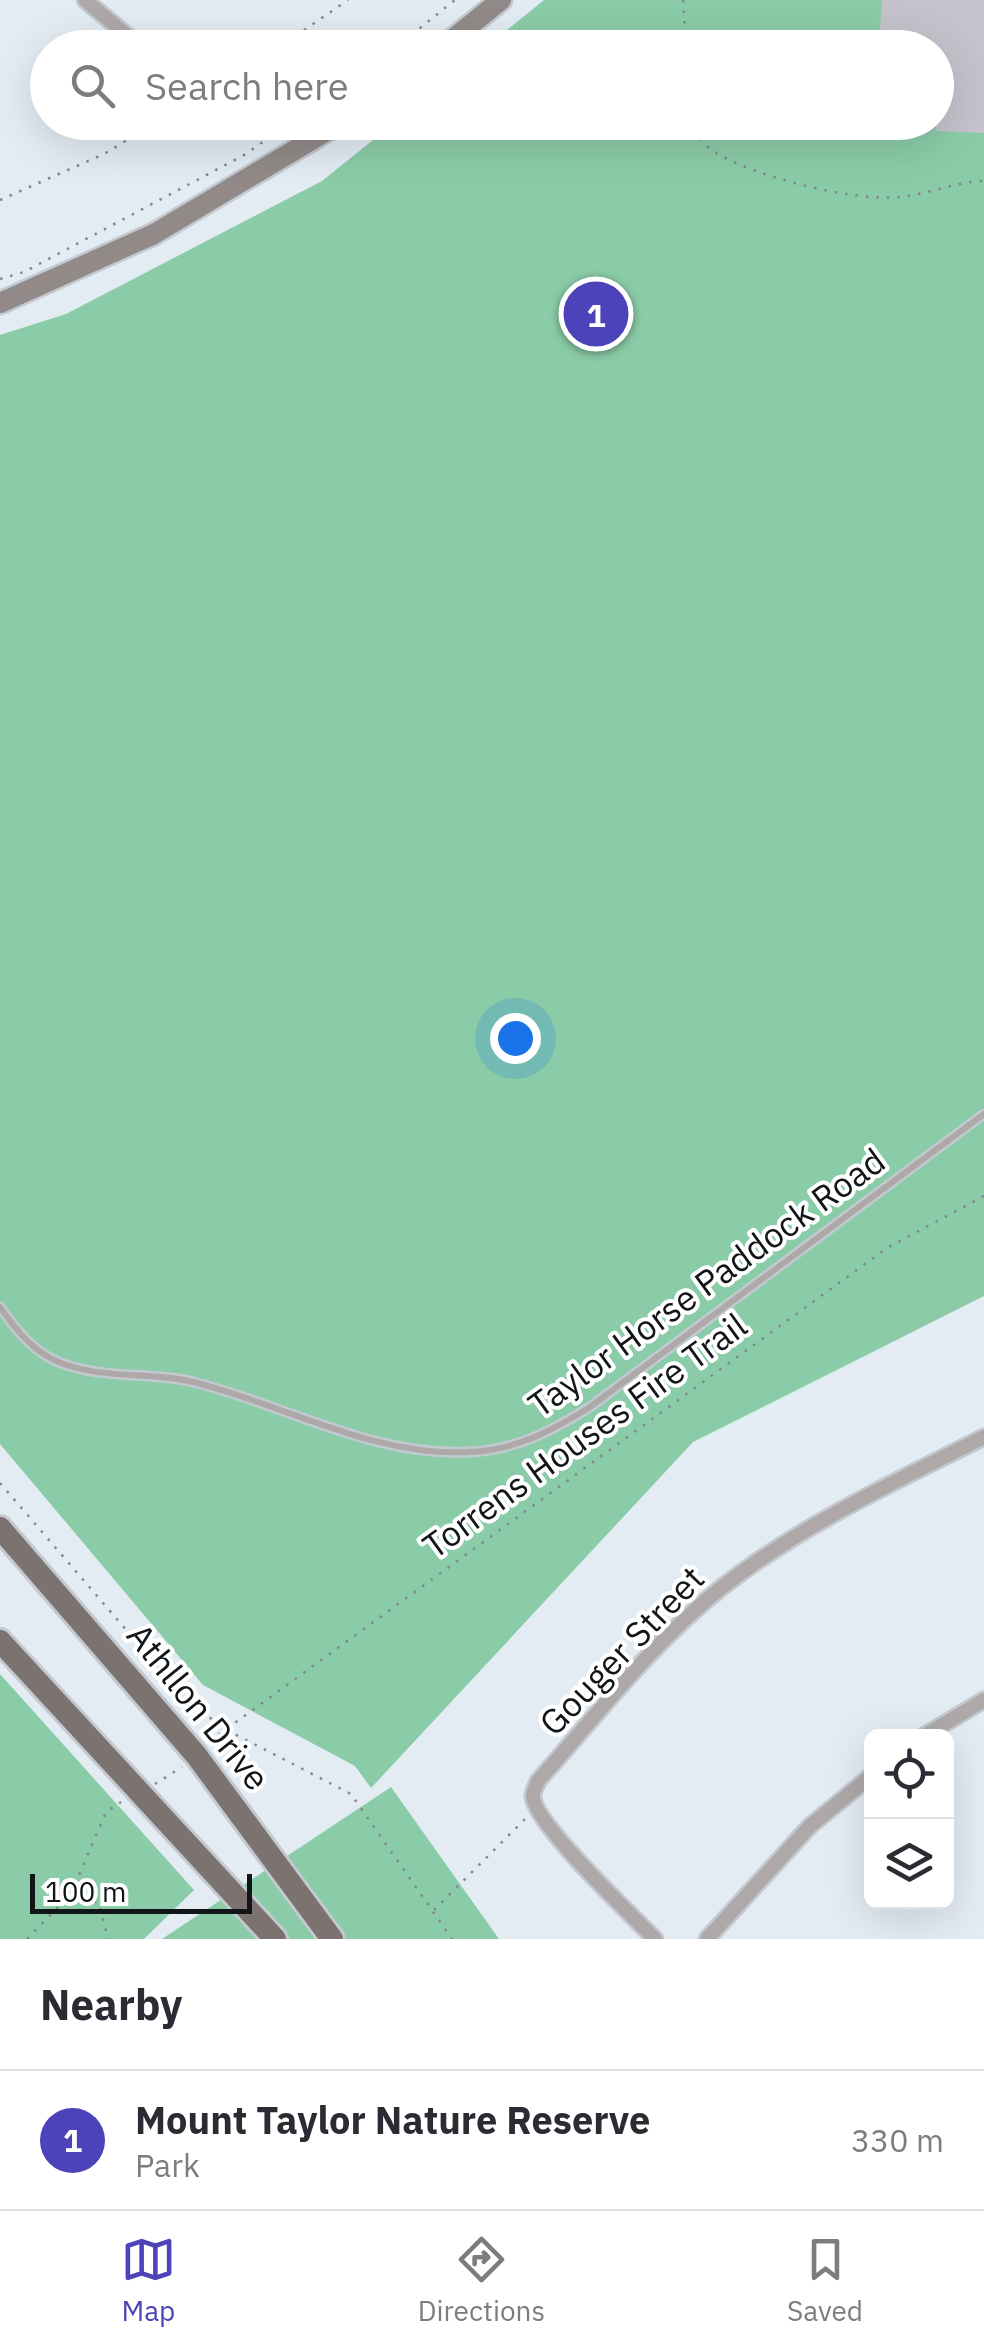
<!DOCTYPE html>
<html lang="en">
<head>
<meta charset="utf-8">
<style>
	body { margin:0; font-family:"IBM Plex Sans",sans-serif; background:#f7f7f7; color:#2b2b33 }
	.controls { position:absolute; right:30px; bottom:30px; display:grid; overflow:hidden; border-radius:15px; box-shadow:0 10px 40px #0002 }
	.controls button { width:90px; height:90px; display:grid; place-items:center; padding:0; border:0; border-bottom:2px solid #e1e1e2; background:#fff; color:#2b2b33; font:50px sans-serif }
	.scale { position:absolute; left:30px; bottom:25px; width:222px; box-sizing:border-box; padding-left:10px; border:5px solid #121517; border-top:0; font-size:28px; line-height:35px; white-space:nowrap; color:#121517; -webkit-text-stroke:8px #fff; paint-order:stroke }
	.you { position:absolute; left:515px; top:1038px; width:35px; height:35px; margin:-25px; border:8px solid #fff; border-radius:50%; background:#1a73e8; box-shadow:0 0 0 15px #1a73e833 }
	.badge { display:grid; place-items:center; width:65px; height:65px; border-radius:50%; background:#4c42b9; color:#fff; font-size:32px; font-weight:700 }
	.pin { position:absolute; translate:-50% -50%; border:5px solid #fff; box-shadow:0 2px 10px #0006 }
	.list { margin:0; padding:0; list-style:none }
	h2 { display:flex; justify-content:space-between; align-items:center; height:130px; margin:0; padding:0 40px; font-size:42px }
	h2 small { font-size:32px; font-weight:400; color:#7c7c81 }
	.list li { display:grid; grid-template-columns:65px 1fr auto; gap:30px; align-items:center; box-sizing:border-box; height:140px; padding:0 40px; border-top:2px solid #e1e1e2 }
	.list b { display:block; font-size:38px; white-space:nowrap }
	.list p { margin:0; font-size:32px; white-space:nowrap; color:#7c7c81 }
	.list em { font-size:32px; font-style:normal; color:#7c7c81 }
	.icon { flex:none; width:55px; height:55px; fill:none; stroke:currentColor; stroke-width:2; stroke-linecap:round; stroke-linejoin:round }
	.map { position:relative; flex:none; width:984px; height:1939px; overflow:hidden }
	.search { position:absolute; background:#fff; box-shadow:0 10px 40px #0002; left:30px; right:30px; top:30px; height:110px; display:flex; align-items:center; gap:25px; box-sizing:border-box; padding:0 35px; border-radius:55px; color:#7c7c81; font-size:38px }
	.sheet { height:270px; background:#fff }
	nav { display:flex; justify-content:space-around; align-items:center; box-sizing:border-box; height:140px; border-top:2px solid #e1e1e2; background:#fff; font-size:28px; color:#7c7c81 }
	nav a { display:grid; justify-items:center; gap:5px }
	nav .on { color:#4c42b9 }
	.map>svg:first-child { display:block }
	.green { fill:#8bcca8 }
	.building { fill:#c4c3cc }
	.lines { fill:none; stroke-linecap:round; stroke-linejoin:round }
	.service-casing { stroke:#c2c9d0; stroke-width:11 }
	.minor-casing { stroke:#c2c9d0; stroke-width:19 }
	.secondary-casing { stroke:#c2c9d0; stroke-width:25 }
	.primary-casing { stroke:#c2c9d0; stroke-width:28 }
	.path { stroke:#82888d; stroke-width:2.5; stroke-dasharray:2.5 8; stroke-linecap:butt }
	.service { stroke:#aea9a8; stroke-width:6 }
	.minor { stroke:#aea9a8; stroke-width:14 }
	.secondary { stroke:#918a88; stroke-width:20 }
	.primary { stroke:#7c7371; stroke-width:22 }
	.labels { text-anchor:middle; stroke-width:8; stroke-linejoin:round; paint-order:stroke }
	.street-label { font-size:35px; fill:#121517; stroke:#fff }
</style>
</head>
<body>
<div class="map">
<svg width="984" height="1939" viewBox="0 0 984 1939">
	<rect width="100%" height="100%" fill="#e3ebf3"/>
	<path class="green" d="M544,0H984V1296L693,1442L371,1788L355,1766L203,1685L0,1444V335L66,314L322,181L394,123L936,122V48L486,47Z
		M0,1674L194,1890L144,1939H0Z
		M391,1787L499,1939H162Z"/>
	<path class="building" d="M882,0H984V133L936,131V48H879Z"/>
	<g class="lines">
		<g class="service-casing">
			<path id="service" d="M0,1307C16,1330 34,1353 61,1363C105,1380 152,1371 197,1383C287,1406 374,1457 470,1452C515,1450 552,1431 590,1407L984,1114"/>
		</g>
		<g class="minor-casing">
			<path id="minor" d="M85,0L142,48
				M924,1736L984,1700
				M655,1939C633,1917 532,1821 533,1796C533,1791 536,1786 538,1781C596,1716 652,1643 721,1588C801,1525 893,1483 984,1437
				M707,1939L810,1826L872,1775"/>
		</g>
		<g class="secondary-casing">
			<path id="secondary" d="M442,48L501,0
				M0,303L154,234L342,122"/>
		</g>
		<g class="primary-casing">
			<path id="primary" d="M0,1528L196,1755L332,1939
				M0,1641L275,1939"/>
		</g>
		<path class="path" d="M683,0L686,48
			M278,48L348,0
			M395,48L455,0
			M687,122C695,132 703,144 713,151C751,176 854,202 900,197C929,194 954,182 984,181
			M0,200L104,154L157,122
			M0,279L24,272L246,154L290,122
			M0,1483L183,1696L223,1728L351,1794L452,1939
			M210,1741L887,1248L984,1196
			M155,1784L182,1767
			M74,1895L99,1903L108,1939
			M434,1910L527,1817
			M27,1939L71,1894L106,1812L121,1802"/>
		<use href="#service" class="service"/>
		<use href="#minor" class="minor"/>
		<use href="#secondary" class="secondary"/>
		<use href="#primary" class="primary"/>
	</g>
	<g class="labels">
		<g class="street-label">
			<text transform="translate(707 1283) rotate(-36)" y="12">Taylor Horse Paddock Road</text>
			<text transform="translate(585 1436) rotate(-36)" y="12">Torrens Houses Fire Trail</text>
			<text transform="translate(622 1651) rotate(-46)" y="12">Gouger Street</text>
			<text transform="translate(198 1707) rotate(51)" y="12">Athllon Drive</text>
		</g>
	</g>
</svg>
<div class="controls">
<button><svg class="icon" aria-label="locate" viewBox="0 0 24 24"><circle cx="12" cy="12" r="6"/><path d="M12 2v4M12 18v4M2 12h4M18 12h4"/></svg></button>
<button><svg class="icon" aria-label="layers" viewBox="0 0 24 24"><path d="M12 4l9 5-9 5-9-5zM3 14l9 5 9-5"/></svg></button>
</div>
<div class="scale">100 m</div>
<div class="you"></div>
<div class="pin badge" style="left:596px;top:314px">1</div>
<div class="search"><svg class="icon" aria-label="search" viewBox="0 0 24 24"><circle cx="10" cy="10" r="6"/><path d="M15 15l6 6"/></svg>Search here</div>
</div>
<section class="sheet">
<h2>Nearby<small></small></h2>
<ul class="list">
<li><span class="badge">1</span><div><b>Mount Taylor Nature Reserve</b><p>Park</p></div><em>330 m</em></li>
</ul>
</section>
<nav>
<a class="on"><svg class="icon" aria-label="map" viewBox="0 0 24 24"><path d="M3 6l6-2 6 2 6-2v14l-6 2-6-2-6 2zM9 4v14M15 6v14"/></svg>Map</a>
<a><svg class="icon" aria-label="directions" viewBox="0 0 24 24"><path d="M12 3l9 9-9 9-9-9zM9 14v-3h6M13 9l2 2-2 2"/></svg>Directions</a>
<a><svg class="icon" aria-label="saved" viewBox="0 0 24 24"><path d="M7 4h10v16l-5-4-5 4z"/></svg>Saved</a>
</nav>
</body>
</html>
